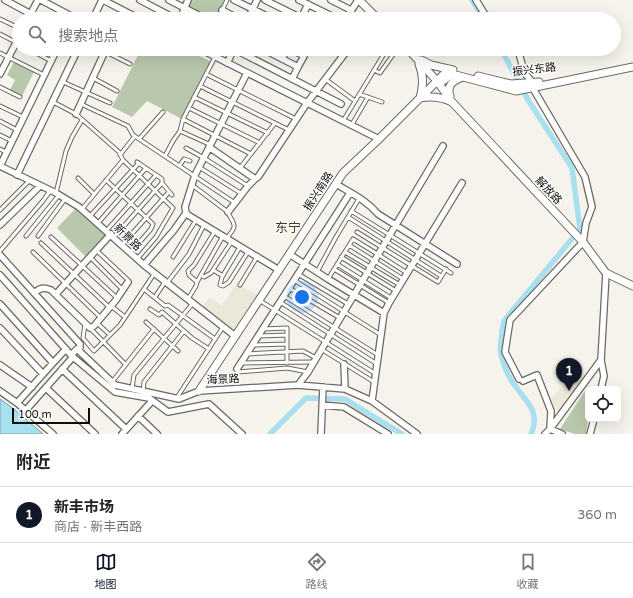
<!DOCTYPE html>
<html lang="zh">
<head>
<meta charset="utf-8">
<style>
	body { margin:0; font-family:"Varela Round","Noto Sans SC",sans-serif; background:#f6f6f6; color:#222 }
	.controls { position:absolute; right:12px; bottom:12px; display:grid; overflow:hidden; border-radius:6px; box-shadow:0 4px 16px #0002 }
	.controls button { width:36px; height:36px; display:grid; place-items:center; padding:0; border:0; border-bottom:1px solid #e0e0e0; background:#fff; color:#222; font:20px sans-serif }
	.scale { position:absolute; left:12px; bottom:10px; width:78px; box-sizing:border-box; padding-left:4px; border:2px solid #0d0c09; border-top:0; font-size:11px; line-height:14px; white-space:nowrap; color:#0d0c09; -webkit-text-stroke:3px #fff; paint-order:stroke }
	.you { position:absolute; left:302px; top:297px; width:14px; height:14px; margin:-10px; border:3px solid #fff; border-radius:50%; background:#1a73e8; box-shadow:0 0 0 6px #1a73e833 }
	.badge { display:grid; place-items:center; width:26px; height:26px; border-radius:50%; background:#111827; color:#fff; font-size:13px; font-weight:700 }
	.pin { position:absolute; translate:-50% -33px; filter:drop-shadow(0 1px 2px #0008) }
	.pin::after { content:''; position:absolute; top:21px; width:14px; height:12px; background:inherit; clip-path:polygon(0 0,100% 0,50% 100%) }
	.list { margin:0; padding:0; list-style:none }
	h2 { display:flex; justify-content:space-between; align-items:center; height:52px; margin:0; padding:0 16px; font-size:17px }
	h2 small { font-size:13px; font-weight:400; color:#767676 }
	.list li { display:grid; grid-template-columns:26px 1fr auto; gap:12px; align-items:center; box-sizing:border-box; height:56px; padding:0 16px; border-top:1px solid #e0e0e0 }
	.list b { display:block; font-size:15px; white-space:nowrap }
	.list p { margin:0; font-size:13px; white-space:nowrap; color:#767676 }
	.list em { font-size:13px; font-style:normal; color:#767676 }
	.icon { flex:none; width:22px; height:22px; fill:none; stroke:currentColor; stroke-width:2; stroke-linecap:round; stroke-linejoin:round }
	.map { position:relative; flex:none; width:633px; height:434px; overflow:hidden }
	.search { position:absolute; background:#fff; box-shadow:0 4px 16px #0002; left:12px; right:12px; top:12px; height:44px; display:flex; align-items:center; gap:10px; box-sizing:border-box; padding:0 14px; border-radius:22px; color:#767676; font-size:15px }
	.sheet { height:108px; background:#fff }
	nav { display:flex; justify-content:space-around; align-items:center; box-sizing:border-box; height:56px; border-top:1px solid #e0e0e0; background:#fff; font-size:11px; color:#767676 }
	nav a { display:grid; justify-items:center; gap:2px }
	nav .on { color:#111827 }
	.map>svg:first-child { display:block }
	.built { fill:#ece8d9 }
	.green { fill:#b9c8ad }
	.water { fill:#a9e0f0; stroke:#7aa0ab }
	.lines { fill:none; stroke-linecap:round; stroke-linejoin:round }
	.canal { stroke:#a9e0f0; stroke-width:5.5 }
	.service-casing { stroke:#6a6962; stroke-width:5 }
	.minor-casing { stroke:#6a6962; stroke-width:8 }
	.tertiary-casing { stroke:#6a6962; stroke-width:9 }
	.service { stroke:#fff; stroke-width:3 }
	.minor { stroke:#fff; stroke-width:5.5 }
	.tertiary { stroke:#fff; stroke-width:7 }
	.labels { text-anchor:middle; stroke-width:3; stroke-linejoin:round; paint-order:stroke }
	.street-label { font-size:11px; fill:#0d0c09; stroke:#fff }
	.quarter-label { font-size:13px; fill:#503815; stroke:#fff }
</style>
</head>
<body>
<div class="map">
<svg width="633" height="434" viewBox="0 0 633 434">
	<rect width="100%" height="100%" fill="#f5f3eb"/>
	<path class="built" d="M236,284L259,295L236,332L202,307L210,297L222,306Z
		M568,377L587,382L562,417L551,400Z"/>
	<path class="green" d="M191,0H225L216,19H210L187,8Z
		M141,49H186L211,62L182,119L147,101L132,117L112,107Z
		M14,62L34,72L22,96L10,90L15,80L7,75Z
		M76,208L106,235L86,257L57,228Z
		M588,386H593V389H588V419L586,434H575L560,429Z"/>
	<path class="water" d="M0,399L15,410L43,434H0Z"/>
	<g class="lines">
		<path class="canal" d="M472,0L484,19
			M501,49L528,100L572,168L580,229L504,321C502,331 499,344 501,354C503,362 506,371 510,378C520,397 543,409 531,434
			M270,434L306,398L345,399L402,434"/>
		<g class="service-casing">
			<path id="service" d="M0,19L19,28
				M218,19L227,0
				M0,34L19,44
				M29,49L51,61
				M100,49L130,64
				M334,49L336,52L342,57
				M0,53L44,75
				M374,70L380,73L397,49
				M206,74L296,119
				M93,78L117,91
				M325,79L355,101
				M63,82L110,103
				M200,86L289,130
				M0,87L20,97
				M359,94L382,102
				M194,97L268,133
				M53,102L76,114L119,152L123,160L173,208L156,237L137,259
				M81,104L128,126L133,135L235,203
				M0,106L23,117
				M189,108L260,143
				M183,119L251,154
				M0,121L17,130
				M343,121L387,49
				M351,126L368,97
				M180,131L183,119L215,57
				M0,135L12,141
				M139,139L163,112
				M186,148L204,158L248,186
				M0,149L6,152
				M120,155L135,136
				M165,156L173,141L180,131L211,145
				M137,162L162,179V183L172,195
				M180,165L184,159L190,161
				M199,167L242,194
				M240,168L275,123
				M78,178L94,194
				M106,180L153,224L151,229L130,253
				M192,185L228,212C229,217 235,222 234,227C233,231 229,235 227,238
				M56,193L66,151L72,137L82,120
				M82,209L123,160
				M0,210L29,181
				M351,211L451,273
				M90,216L139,163
				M348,217L441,276
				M98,223L146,168
				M107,230L156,175
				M357,232L438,282L446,269
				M26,236L59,195
				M38,236L65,199
				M51,237L117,298
				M114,237L162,183
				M41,243L109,307
				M122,245L169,192
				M349,245L403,279
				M240,247L222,277L220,285L223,286L229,282L248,252
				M96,250L128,280V282
				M0,251L42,202L50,191
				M33,252L101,318
				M345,252L400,285
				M90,257L123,290
				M173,257L196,220
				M341,257L396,291
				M337,264L391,298
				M334,269L389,303
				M213,270L223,276
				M317,272L336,237L360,197
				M298,274L348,304
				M201,275L204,277L211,273L232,241
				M328,279L353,239L379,255L407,273
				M294,280L381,335
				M197,282L223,236
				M167,283L189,254L204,225
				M240,285L257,257
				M289,288L340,318
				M144,289L165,306L168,305L215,339
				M284,296L378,355
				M155,297L165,282
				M188,299L196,286L197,282L189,275L188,271L194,265L215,231
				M259,300L376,374
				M280,302L377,364
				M111,306L125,317
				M150,309L159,315L162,312L192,338L209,349
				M146,322L178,351
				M97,323L110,335
				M85,324L83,338L94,351L120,325L154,274
				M90,328L125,364
				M263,329L287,328V363
				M258,336L287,335
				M252,345L287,344
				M321,349L374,382
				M246,354L303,351L316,358
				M241,363L313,362
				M237,369L238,372L287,368L308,372
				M112,382L154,329
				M132,388L134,375L193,303
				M143,391L144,382L184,331
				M176,399L223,327"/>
		</g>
		<g class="minor-casing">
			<path id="minor" d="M5,0L40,19
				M41,0L73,17L71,19
				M103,0L140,19
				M140,0L176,19
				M169,0L206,19
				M234,0L273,19
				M265,0L301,18
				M299,0L338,19
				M331,0L351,10
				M476,0L484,13L489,19
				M222,10L239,19
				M28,19L38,0
				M93,19L102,0
				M180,19L188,0
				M248,19L257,0
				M301,19L308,4
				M346,19L358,0
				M200,49L379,139
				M234,49L341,104
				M263,49L298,67L304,56L291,49
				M518,49L524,72L533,83
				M282,59L287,49
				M227,63L234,49
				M247,73L195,175L185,207L186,213L188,215L279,270
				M0,74L19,37
				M292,79L298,67
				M76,114L106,49
				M209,147L255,179L258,177L307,103L346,52
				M0,166L56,193L79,207L144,265L235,336
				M0,166L57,49
				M17,175L78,49
				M336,184C351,193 366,200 378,214L457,264
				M228,212L248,186L255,179
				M0,225L40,186
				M289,254L328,279L384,313
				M0,255L80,344V348L77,349
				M144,265L174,230L186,213
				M0,275L71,355L77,349L115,385L179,399L199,391L298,385L345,389L372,401L417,434
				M34,293C40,288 43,287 51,290L90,328L94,326L116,300L128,282
				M56,294L111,234
				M0,304L53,363L17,403
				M0,328L43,374
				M73,357L115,392L149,398L168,412L209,404L242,434
				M53,363L66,349
				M344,364L345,389
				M0,365L32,387
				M62,369L126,429
				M237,369L350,193
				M519,379L505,352L510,320L583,242L586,223L592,207L585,177L531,85
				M523,381L537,375L551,411L550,429
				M298,385L308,372L443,146
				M46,388L95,434
				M601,389L604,376L601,360L606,273
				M0,391L17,403L53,434
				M372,401L384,313L389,303L462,183
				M322,405L344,407L388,434
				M26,410L73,357L72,355
				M138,416L157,434
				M550,429L601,360
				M122,434L152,401
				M321,434L323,387
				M545,434L550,429L562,434
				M590,434L594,419"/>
		</g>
		<g class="tertiary-casing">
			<path id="tertiary" d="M359,0L378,19
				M408,49L437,81L452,102L583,242L606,273L633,286
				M421,60L431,65L453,70
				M419,64C424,76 423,86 420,98
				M478,76L511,84L539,82
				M439,84L452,74L516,91L633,67
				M450,96C446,85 454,80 463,77
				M420,98C431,96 441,97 452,102
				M199,391L343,173L379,139L449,69"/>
		</g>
		<use href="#service" class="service"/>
		<use href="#minor" class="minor"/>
		<use href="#tertiary" class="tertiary"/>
	</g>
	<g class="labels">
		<g class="street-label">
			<text transform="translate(534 69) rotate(-7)" y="4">振兴东路</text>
			<text transform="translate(549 190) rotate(47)" y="4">解放路</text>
			<text transform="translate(318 191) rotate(-57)" y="4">振兴南路</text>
			<text transform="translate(128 237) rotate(44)" y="4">新景路</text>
			<text transform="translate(223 379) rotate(-3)" y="4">海景路</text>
		</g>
		<g class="quarter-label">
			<text x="288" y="232">东宁</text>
		</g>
	</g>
</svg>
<div class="controls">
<button><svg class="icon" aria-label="locate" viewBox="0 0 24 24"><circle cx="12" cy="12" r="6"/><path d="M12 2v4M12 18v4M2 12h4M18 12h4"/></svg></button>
</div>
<div class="scale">100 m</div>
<div class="you"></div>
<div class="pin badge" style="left:569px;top:391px">1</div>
<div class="search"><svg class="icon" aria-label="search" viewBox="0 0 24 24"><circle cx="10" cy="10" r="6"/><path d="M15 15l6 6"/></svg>搜索地点</div>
</div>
<section class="sheet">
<h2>附近<small></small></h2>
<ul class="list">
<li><span class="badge">1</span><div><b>新丰市场</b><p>商店 · 新丰西路</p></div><em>360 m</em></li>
</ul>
</section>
<nav>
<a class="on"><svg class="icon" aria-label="map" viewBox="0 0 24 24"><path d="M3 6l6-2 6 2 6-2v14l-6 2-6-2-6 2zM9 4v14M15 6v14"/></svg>地图</a>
<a><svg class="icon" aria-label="directions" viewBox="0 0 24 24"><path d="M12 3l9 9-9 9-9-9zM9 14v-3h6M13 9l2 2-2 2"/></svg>路线</a>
<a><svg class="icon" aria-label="saved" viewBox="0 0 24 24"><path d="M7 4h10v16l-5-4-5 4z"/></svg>收藏</a>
</nav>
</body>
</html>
